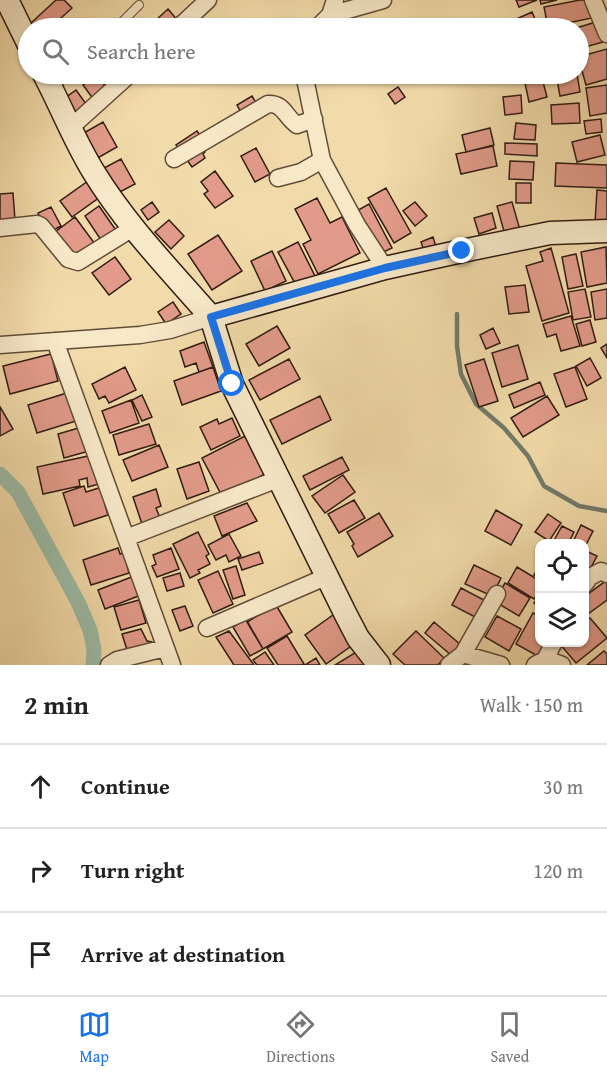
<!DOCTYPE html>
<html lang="en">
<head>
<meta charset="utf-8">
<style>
	body { margin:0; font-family:"Gentium Book Plus",serif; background:#f2f2f2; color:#222 }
	.controls { position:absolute; right:18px; bottom:18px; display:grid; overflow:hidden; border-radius:12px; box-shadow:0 2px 4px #0004 }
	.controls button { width:54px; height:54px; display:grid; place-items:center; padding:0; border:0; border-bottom:2px solid #e0e0e0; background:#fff; color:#222; font:30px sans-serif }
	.stop { position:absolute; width:18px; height:18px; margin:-14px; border:4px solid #1a73e8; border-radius:50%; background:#fff }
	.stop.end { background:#1a73e8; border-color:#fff; box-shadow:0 2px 6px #0008 }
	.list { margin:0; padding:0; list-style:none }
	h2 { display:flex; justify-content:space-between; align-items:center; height:78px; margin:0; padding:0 24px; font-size:26px }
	h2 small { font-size:20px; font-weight:400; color:#767676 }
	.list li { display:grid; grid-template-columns:39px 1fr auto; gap:18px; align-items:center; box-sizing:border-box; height:84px; padding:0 24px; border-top:2px solid #e0e0e0 }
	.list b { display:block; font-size:22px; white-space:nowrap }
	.list em { font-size:20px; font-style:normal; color:#767676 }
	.icon { flex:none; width:33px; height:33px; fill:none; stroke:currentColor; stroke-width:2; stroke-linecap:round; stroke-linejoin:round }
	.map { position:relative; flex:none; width:607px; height:665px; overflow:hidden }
	.search { position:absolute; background:#fff; box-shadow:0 2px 4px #0004; left:18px; right:18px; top:18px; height:66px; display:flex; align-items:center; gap:15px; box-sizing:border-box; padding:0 21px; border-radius:33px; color:#767676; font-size:22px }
	.sheet { height:330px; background:#fff }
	nav { display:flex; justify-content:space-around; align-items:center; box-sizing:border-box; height:84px; border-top:2px solid #e0e0e0; background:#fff; font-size:16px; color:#767676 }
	nav a { display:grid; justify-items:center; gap:3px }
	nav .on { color:#1a73e8 }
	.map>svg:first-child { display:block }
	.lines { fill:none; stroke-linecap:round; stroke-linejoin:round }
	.stream { stroke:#717b6b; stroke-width:4.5 }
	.canal { stroke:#9cbba6; stroke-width:15 }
	.building { fill:#e29b8a; stroke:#311c13; stroke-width:1.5 }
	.lane-casing { stroke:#614c39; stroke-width:10 }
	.street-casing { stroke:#614c39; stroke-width:19 }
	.secondary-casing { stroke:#311c13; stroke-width:25 }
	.lane { stroke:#f7e8c8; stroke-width:8 }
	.street { stroke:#f7e8c8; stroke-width:16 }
	.secondary { stroke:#f7e8c8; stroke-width:22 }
	.route { stroke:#1a73e8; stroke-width:8 }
</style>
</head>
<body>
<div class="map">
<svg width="607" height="665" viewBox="0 0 607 665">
	<rect width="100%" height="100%" fill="#f2dbaa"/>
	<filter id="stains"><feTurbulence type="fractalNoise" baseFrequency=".00333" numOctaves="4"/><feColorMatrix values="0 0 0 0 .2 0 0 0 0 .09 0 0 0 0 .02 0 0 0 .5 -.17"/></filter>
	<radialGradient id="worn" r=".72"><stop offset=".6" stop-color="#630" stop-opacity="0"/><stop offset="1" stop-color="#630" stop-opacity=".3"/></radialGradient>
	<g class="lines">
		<path class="stream" d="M457,314V346L461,374L476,404L504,428L528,456L544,486L579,506L607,511"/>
		<path class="canal" d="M0,474L18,492L78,602L90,630L94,649L93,665"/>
	</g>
	<path class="building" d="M56,0H64L72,8L50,28H36L31,23Z
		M516,0H537L519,7Z
		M540,0H557L541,4Z
		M580,0H589L592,18L548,27L544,7Z
		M168,9L184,28H163L156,20Z
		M532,12L539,28H515L512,21Z
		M596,22L603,42L578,49V28H576Z
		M607,49V79L586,85L578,57Z
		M99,74H121L113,91Z
		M156,74H177L164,83Z
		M508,74H525L526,77L510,82Z
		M556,74H577L580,92L560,96Z
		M96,75L110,92L96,103L83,85Z
		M542,78L547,97L529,102L525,83Z
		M607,85V113L590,116L586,88Z
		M398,87L405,97L395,104L388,94Z
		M76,90L89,108L78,116L65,98Z
		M521,95L522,113L505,115L503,97Z
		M252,96L261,111L245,120L237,105Z
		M579,103L580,123L552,124L551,105Z
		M601,119L602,132L586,134L584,121Z
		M103,122L117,147L96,159L82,134Z
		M516,123L536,125L535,140L514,139Z
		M490,128L494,145L466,152L462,135Z
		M197,131L204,141L200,144L205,152L203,154L205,158L192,167L176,145Z
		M600,135L605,155L577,162L572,142Z
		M505,143L537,144V156L505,154Z
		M493,146L497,166L461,174L456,154Z
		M256,148L270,174L255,182L241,156Z
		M121,159L135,184L118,193L104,168Z
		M510,161L534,162L533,180L509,179Z
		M556,163L607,165V188L555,186Z
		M215,171L233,196L215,208L204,194L208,191L201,182Z
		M88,181L100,197L72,217L60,201Z
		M516,183H531V203H516Z
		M386,188L411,233L394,243L368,198Z
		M597,190L607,191V223H595Z
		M13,193L15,220L0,221V194Z
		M317,198L330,223L342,217L360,253L318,274L303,244L311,240L295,209Z
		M152,202L159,212L148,220L141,210Z
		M415,202L427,216L415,226L403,211Z
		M512,202L520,230L505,235L497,206Z
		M369,204L392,248L375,256L353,213Z
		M99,206L118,233L103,243L85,216Z
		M51,207L61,226L48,233L38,213Z
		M492,213L496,228L479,234L474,218Z
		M75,217L95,244L75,258L55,232Z
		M169,220L184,236L171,249L155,232Z
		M218,235L242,271L212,290L188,254Z
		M433,237L437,250L425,254L421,242Z
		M298,242L316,278L297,287L278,252Z
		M606,247L607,283L587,287L581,252Z
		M551,248L569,313L542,321L526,266L543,261L540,252Z
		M272,251L286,281L265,291L251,261Z
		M576,254L583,286L568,289L562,257Z
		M115,257L131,279L109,295L92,273Z
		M525,285L529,312L509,314L505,287Z
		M585,289L591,317L573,320L568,292Z
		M607,289V318L595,320L591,292Z
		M173,302L181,314L166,324L158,312Z
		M571,316L580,346L561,351L556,334L547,337L543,324Z
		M590,320L596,342L582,346L576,324Z
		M277,326L290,348L259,366L246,344Z
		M493,328L500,343L486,349L480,335Z
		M204,342L213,367L199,372L196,363L185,367L180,351Z
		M607,344V358L601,348Z
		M518,345L528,379L502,387L492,353Z
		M51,354L58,381L10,394L3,366Z
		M590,358L601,378L587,386L576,366Z
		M289,359L300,379L260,400L249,380Z
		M484,359L498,401L479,407L465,365Z
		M125,367L136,390L109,403L105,396L99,399L92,384Z
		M213,367L221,391L182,405L174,381Z
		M575,367L587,399L566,407L554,374Z
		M540,382L545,395L514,408L509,395Z
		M70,392L76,421L37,433L28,405Z
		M142,395L152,417L142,421L132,400Z
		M320,396L331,420L282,444L270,420Z
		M547,396L559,415L523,437L511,418Z
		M131,400L139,423L110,433L102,411Z
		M0,407L13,429L0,436Z
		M232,418L240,436L211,450L200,427L217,419L219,424Z
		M149,424L156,444L119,455L113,435Z
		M82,427L89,451L64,458L58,434Z
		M247,435L267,473L222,496L202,458Z
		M159,445L168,467L132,481L123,460Z
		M93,455L99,484L88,487L87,478L79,480L80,486L43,494L37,467Z
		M342,457L349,470L310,490L303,476Z
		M199,462L209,491L187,499L177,469Z
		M343,475L355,492L325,513L312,496Z
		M84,486L86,492L105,486L111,503L105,505L108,515L74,526L63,493Z
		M156,489L161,506L156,508L160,518L142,524L133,497Z
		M354,500L365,518L339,533L328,514Z
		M247,503L257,521L222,536L214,516Z
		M496,510L522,525L511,545L485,531Z
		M379,513L393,536L358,557L352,546L354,544L347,532Z
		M548,514L561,523L549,541L535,532Z
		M581,525L593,531L584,549V544H572Z
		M562,526L574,532L568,544H552Z
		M198,532L209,554L206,556L210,564L198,570L200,573L190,578L173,544Z
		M229,534L241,556L229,562L226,555L216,560L208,545Z
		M118,548L120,554L126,552L130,564L127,565L129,573L91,585L83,560Z
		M171,548L179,569L157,577L152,566L156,564L153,555Z
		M584,550L597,556L588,573L584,572Z
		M259,552L263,563L242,570L238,559Z
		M474,565L501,578L492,596L465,584Z
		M540,565V578L534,575Z
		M236,566L245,595L233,599L223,570Z
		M517,567L540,581V590L534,599L508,583Z
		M218,571L233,604L213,613L198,580Z
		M180,573L184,586L167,591L163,578Z
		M134,576L141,595L105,609L98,590Z
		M607,580V600L588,614L584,609V597Z
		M505,583L530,598L519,616L494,601Z
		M461,588L484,600L475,617L452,605Z
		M540,594V607L534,603Z
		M139,600L146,623L121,630L114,607Z
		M276,605L292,632L263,649L247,622Z
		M185,606L193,626L180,631L172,610Z
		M533,613L540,616V642H552L543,659L516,644Z
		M333,615L354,644L326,664L305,635Z
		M497,616L521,629L509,651L485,637Z
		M590,618L607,638L576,663L559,643L584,642V622Z
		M246,619L263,649L250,656L233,627Z
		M434,622L461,645L451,655L425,633Z
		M141,629L147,641L152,642L155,650L129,656L122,634Z
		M229,631L254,665H234L216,637Z
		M416,631L444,658L438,665H405L393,654Z
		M287,636L304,664L302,665H278L267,648Z
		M358,651L367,665H335Z
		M604,651L607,654V665H587Z
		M265,652L274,665H257L253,660Z
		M316,658L320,665H305Z"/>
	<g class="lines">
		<g class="lane-casing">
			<path id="lane" d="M116,28L139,5
				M52,88L68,74"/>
		</g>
		<g class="street-casing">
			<path id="street" d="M593,0L607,34
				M330,15L383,0
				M178,28L208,0
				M317,28L330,15L335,0
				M304,74L322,160L357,225L385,268
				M69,129L130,74
				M174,159L268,104C284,103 285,117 297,125L314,119
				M278,178L301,172L322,160
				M0,228L37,224L41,226L68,259L78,262L133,228
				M55,341L172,665
				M0,345L140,335L170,330L211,317
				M126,538L278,479
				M584,585L590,577L601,571L607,574
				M207,628L328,576
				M463,654L497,594
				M545,660L554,642
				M109,665L117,660L165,648
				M449,665L463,654L501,665
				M535,665C545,659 551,660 562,665"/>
		</g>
		<g class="secondary-casing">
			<path id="secondary" d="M7,0L28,43
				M44,74C61,106 74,140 93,171C126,225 170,270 211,317L385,268L462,251L550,233L607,231
				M211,317L232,384L346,615L358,638L379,665"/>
		</g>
		<use href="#lane" class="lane"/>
		<use href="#street" class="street"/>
		<use href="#secondary" class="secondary"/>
	</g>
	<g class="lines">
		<path class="route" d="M232,384L211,317L385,268L462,251"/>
	</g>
	<rect width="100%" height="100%" filter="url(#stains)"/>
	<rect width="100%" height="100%" fill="url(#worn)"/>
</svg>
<div class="controls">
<button><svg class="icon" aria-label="locate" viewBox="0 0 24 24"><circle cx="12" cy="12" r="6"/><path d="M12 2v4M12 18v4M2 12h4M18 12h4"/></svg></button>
<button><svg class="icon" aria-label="layers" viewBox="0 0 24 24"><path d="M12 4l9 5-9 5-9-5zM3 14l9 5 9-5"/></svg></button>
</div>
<div class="stop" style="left:232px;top:384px"></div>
<div class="stop end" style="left:462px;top:251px"></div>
<div class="search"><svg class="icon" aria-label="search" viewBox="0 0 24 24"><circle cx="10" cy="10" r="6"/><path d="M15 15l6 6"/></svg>Search here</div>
</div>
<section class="sheet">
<h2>2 min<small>Walk · 150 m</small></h2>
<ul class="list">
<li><svg class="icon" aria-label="ahead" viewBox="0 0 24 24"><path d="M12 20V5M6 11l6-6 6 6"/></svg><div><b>Continue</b></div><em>30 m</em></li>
<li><svg class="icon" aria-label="right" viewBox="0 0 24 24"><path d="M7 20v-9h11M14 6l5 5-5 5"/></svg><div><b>Turn right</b></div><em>120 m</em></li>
<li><svg class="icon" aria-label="arrive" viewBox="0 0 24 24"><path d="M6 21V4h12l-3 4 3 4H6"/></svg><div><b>Arrive at destination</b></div></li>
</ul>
</section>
<nav>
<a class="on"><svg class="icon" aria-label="map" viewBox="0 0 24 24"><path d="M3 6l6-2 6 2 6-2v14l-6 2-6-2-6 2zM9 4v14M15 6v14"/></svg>Map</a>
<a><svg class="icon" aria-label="directions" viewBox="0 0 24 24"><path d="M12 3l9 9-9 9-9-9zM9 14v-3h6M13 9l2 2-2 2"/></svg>Directions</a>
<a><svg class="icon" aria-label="saved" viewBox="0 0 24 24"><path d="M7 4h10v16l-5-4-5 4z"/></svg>Saved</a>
</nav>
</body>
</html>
